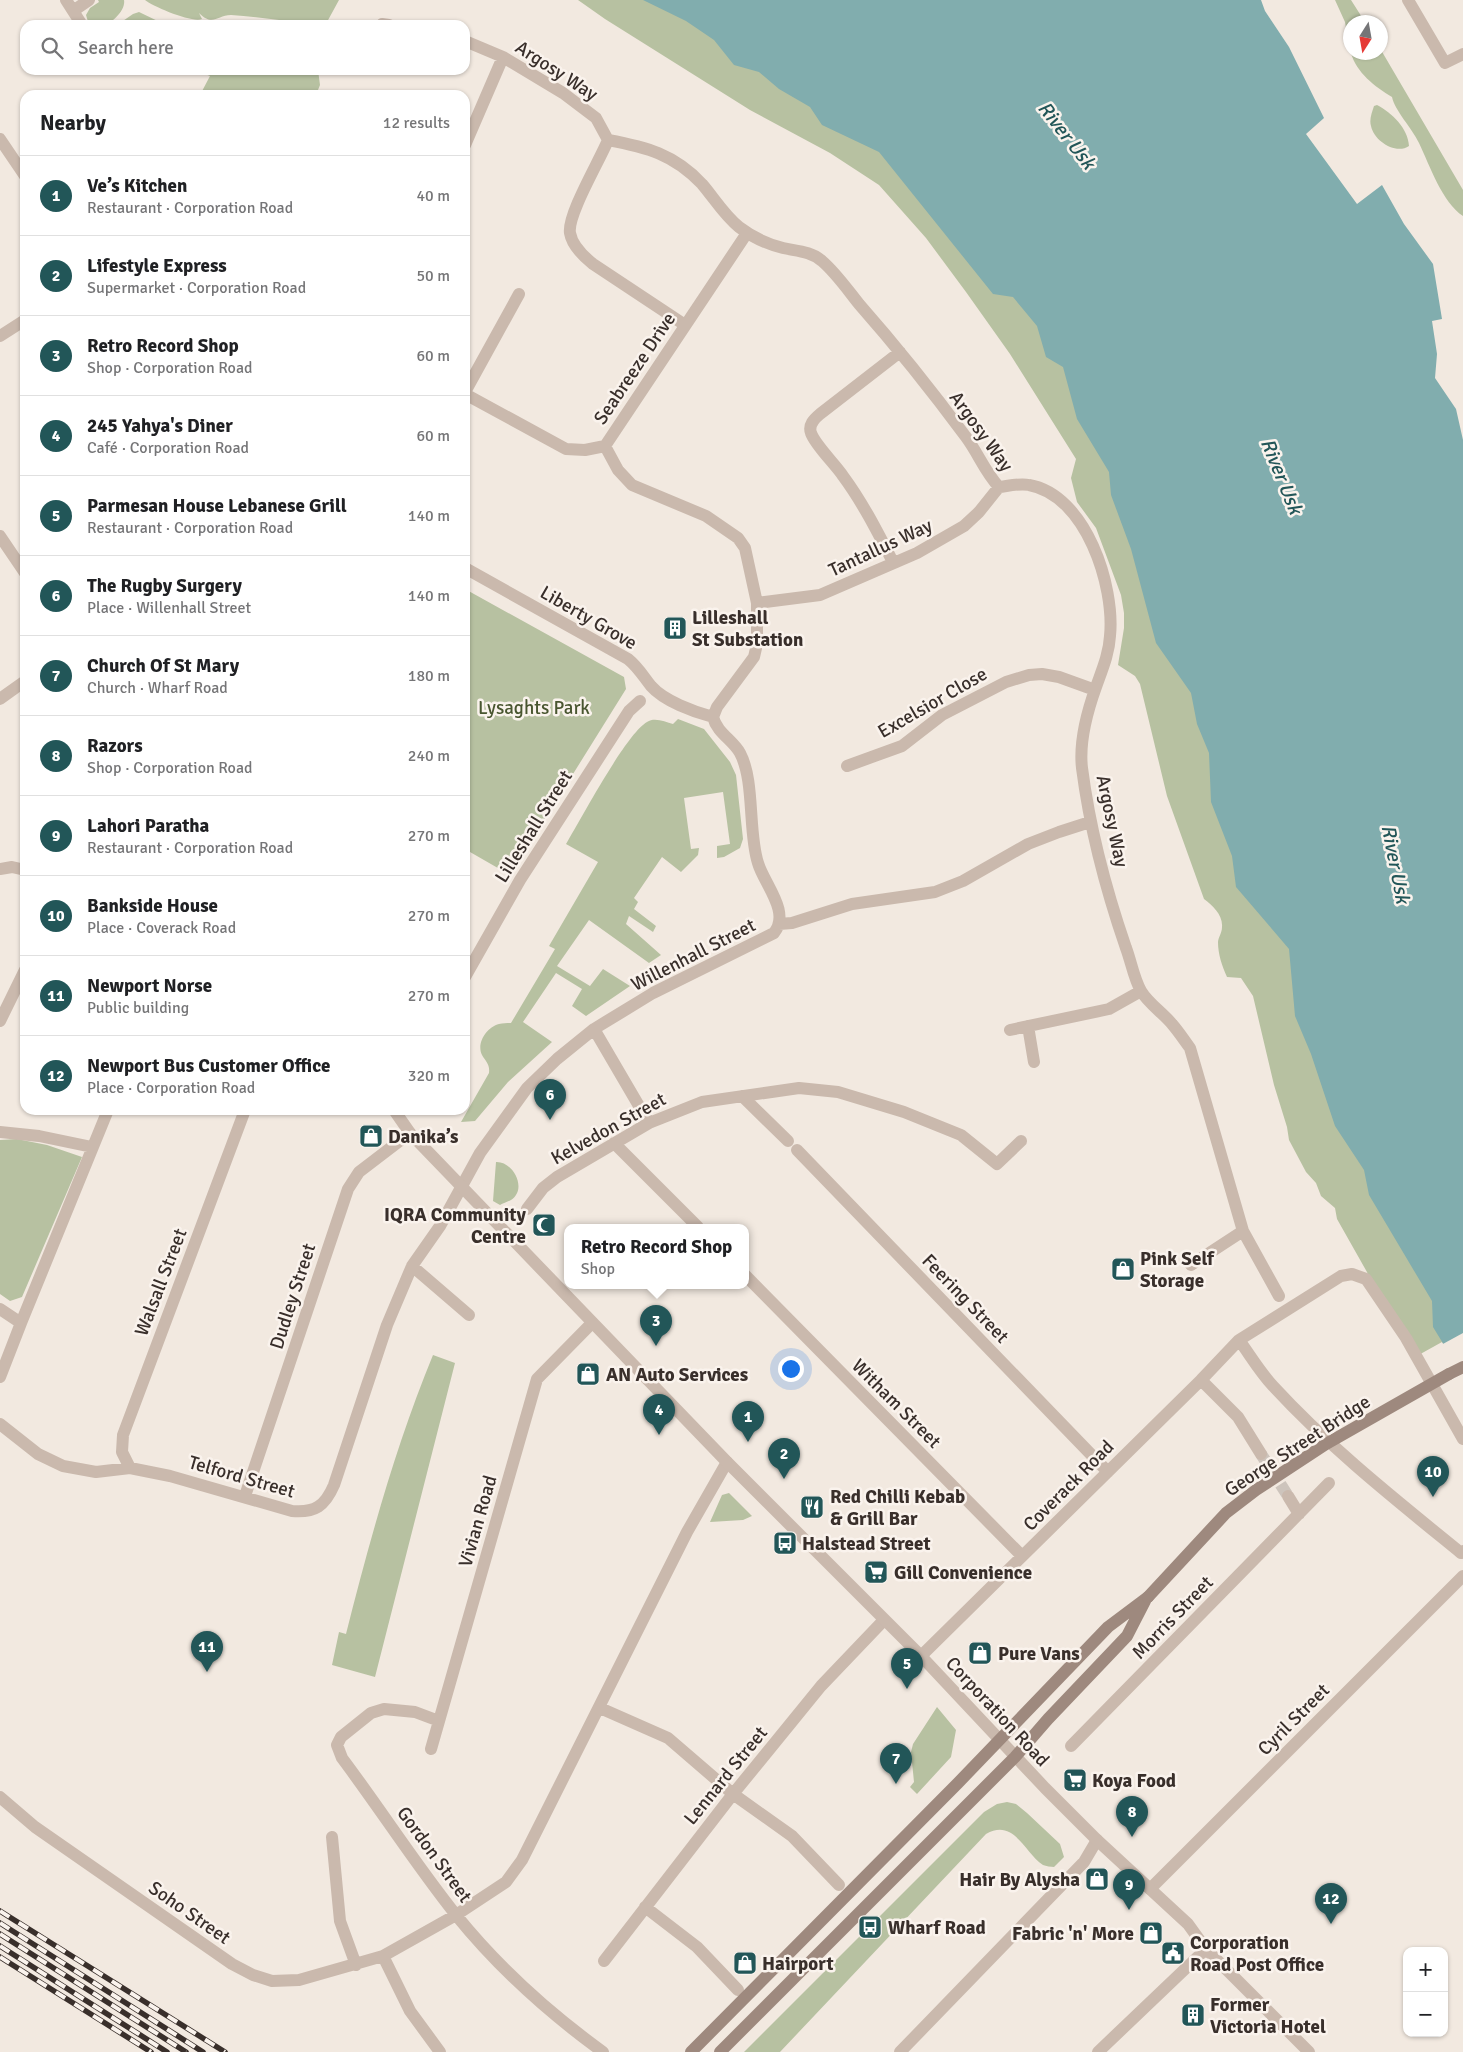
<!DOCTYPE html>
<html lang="en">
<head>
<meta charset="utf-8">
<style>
	body { margin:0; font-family:Signika,sans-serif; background:#f6f6f6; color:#202124 }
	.controls { position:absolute; right:15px; bottom:15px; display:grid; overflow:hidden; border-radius:10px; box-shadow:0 1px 4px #0004 }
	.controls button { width:45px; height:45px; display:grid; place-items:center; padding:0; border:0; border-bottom:1px solid #e0e0e0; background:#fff; color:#202124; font:25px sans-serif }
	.compass { position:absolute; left:1343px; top:15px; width:45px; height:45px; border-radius:50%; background:#fff; box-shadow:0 1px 4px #0004; rotate:191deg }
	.you { position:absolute; left:790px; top:1368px; width:18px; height:18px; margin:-12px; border:4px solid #fff; border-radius:50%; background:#1a73e8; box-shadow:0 0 0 8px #1a73e833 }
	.badge { display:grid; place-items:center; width:32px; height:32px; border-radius:50%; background:#225658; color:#fff; font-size:16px; font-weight:700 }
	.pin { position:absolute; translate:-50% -41px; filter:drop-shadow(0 1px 2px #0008) }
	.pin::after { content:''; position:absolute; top:26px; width:18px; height:15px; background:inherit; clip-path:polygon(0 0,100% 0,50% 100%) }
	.popup { position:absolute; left:564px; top:1224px; width:185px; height:65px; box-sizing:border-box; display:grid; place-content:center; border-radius:10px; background:#fff; filter:drop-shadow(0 1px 4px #0005); font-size:16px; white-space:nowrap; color:#757577 }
	.popup b { font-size:19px; color:#202124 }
	.popup::after { content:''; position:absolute; left:50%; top:100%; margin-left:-10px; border:10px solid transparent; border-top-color:#fff }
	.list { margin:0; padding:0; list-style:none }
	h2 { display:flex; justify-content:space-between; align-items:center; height:65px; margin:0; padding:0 20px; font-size:21px }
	h2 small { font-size:16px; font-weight:400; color:#757577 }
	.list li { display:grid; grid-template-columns:32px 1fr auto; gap:15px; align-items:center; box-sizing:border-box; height:80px; padding:0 20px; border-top:1px solid #e0e0e0 }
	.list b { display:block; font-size:19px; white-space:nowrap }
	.list p { margin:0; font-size:16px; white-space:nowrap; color:#757577 }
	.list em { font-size:16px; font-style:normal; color:#757577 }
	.icon { flex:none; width:28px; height:28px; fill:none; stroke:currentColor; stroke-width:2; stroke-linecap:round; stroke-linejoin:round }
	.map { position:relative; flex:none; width:1463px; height:2052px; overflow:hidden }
	.search { position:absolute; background:#fff; box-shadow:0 1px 4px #0004; left:20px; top:20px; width:450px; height:55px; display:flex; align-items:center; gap:12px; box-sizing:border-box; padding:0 18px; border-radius:15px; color:#757577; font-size:19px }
	.panel { position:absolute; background:#fff; box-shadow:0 1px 4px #0004; left:20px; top:90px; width:450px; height:1025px; border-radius:15px }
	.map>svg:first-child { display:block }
	.green { fill:#b7c1a1 }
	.water { fill:#81adae }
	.pier { fill:#f2e9e0 }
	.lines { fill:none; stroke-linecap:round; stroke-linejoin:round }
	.minor-tunnel { stroke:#cdc4bc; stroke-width:12; stroke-dasharray:12 6; stroke-linecap:butt }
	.minor { stroke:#cab9ad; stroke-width:12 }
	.tertiary { stroke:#cab9ad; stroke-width:12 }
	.secondary { stroke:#9e897e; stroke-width:12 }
	.rail-casing { stroke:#392f2b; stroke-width:5.5 }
	.rail { stroke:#faf3ed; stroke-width:4; stroke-dasharray:11; stroke-linecap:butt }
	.secondary-bridge { stroke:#9e897e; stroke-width:12 }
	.labels { text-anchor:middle; stroke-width:5; stroke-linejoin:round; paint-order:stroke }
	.street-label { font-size:19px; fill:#392f2b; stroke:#faf3ed }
	.poi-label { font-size:19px; font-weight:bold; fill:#392f2b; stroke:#faf3ed; text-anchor:start }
	.park-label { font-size:19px; fill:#495630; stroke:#faf3ed }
	.water-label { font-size:20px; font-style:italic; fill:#225658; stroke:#faf3ed }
</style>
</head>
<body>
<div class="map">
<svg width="1463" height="2052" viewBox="0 0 1463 2052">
	<rect width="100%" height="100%" fill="#f2e9e0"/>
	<path class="green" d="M98,0H124C126,10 112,24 102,25C98,26 93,25 89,25L86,15L90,8L99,2Z
		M145,0H339L327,22L321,25C291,22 261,17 231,15C217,15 213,27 199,13L202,19C192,23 154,7 145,0Z
		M578,0H831L979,137L1463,1376L1442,1342L1415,1357L1337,1219L1335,1208L1321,1196L1316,1183L1306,1172L1289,1140L1287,1127L1274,1085L1253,996L1241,978L1227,977C1222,966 1218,954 1218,942C1218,938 1222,933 1222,927C1223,915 1213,906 1204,899L1167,796L1140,684L1135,676L1118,665L1124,628V613L1121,595L1096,528L1077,502L1071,478L1076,459L1010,354L966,292L926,238L879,185L830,153L750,110L605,19Z
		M1335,0H1351L1365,22H1350V51L1345,22Z
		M139,12L166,25H117L133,14Z
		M1381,50L1463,190V216C1442,202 1430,166 1419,143C1412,128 1395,111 1392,97C1375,87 1356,72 1351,53L1380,52Z
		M206,70H318L320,85L316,95H200L210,76L205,74Z
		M1377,105C1392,113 1408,128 1409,146C1396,155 1374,141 1371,126C1369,120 1372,112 1374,106Z
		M465,589L624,677L626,689L510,875L470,852L465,861Z
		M678,719L704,729L730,762L736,775L743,839L740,848L724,857L717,858V846L730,844L723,792L684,798L691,849L699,848L698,855L681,872L662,857L634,898L638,902L634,909L656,926L653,932L629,916L626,924L661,955L649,963L589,920L557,966L590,986L603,969L630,986L586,1016L572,1006L582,989L556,973L523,1022L552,1042L508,1082L475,1121L461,1122L489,1073C490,1064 486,1062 482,1055C476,1043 487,1027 499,1024C503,1023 508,1023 511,1023L555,949L549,946L598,862L566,844C581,819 626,734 647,722C655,717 665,722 673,724Z
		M17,1139L47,1145L82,1157L22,1297L10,1301L0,1294V1140Z
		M496,1162C513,1161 528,1189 511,1200C508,1202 503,1203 500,1205L493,1201Z
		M433,1355L455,1363L375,1677L332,1665L339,1632L346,1634C370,1539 396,1445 433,1355Z
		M729,1493L752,1516L743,1520L710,1522L722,1495Z
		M937,1707L956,1730L951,1757L917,1794L910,1787L914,1782L911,1752L913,1744Z
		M1007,1802L1016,1804L1027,1813L1060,1844L1064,1857L1054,1867C1051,1867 1046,1866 1043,1865C1024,1852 1014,1818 986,1834L780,2052H744L984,1812L997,1804Z"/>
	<path class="water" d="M643,0H1261L1265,11L1289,47L1324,118L1306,134L1357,204L1382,185L1404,224L1433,264L1442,319L1432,321L1437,354L1435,378L1456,409L1463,440V1376L1433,1327L1432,1301L1369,1195L1364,1170L1335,1126L1311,1054L1295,1016L1289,949L1236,887L1232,856L1211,802L1209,753L1197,724L1191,693L1156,643L1131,549L1111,495L1109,472L1077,419L1063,367L1046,357L1037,326L1013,297L993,294L879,152L822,125L810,107L779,89L759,72L734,65L714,40L686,21Z"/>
	<path class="pier" d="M1463,1333V1379L1441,1345Z"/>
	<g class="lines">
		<path class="minor-tunnel" d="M1261,1454L1288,1496"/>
		<path class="minor" d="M66,0L82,25
			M1408,0L1445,63L1463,54
			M73,11L89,0
			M382,24L389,25
			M465,41L503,57L563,93L596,118L608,140C646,147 674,154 702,184C714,198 724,215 739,227C752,237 767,244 783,248C796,251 811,251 822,261C836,273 847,289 859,304C896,346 932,391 966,437C978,453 985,472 999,487C1008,486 1020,483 1029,485C1086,495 1115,586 1110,636C1109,654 1102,670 1096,687C1087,712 1079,742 1082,768C1090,830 1106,890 1126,948C1131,961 1134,979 1141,991C1148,1003 1163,1013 1172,1024C1179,1032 1184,1040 1190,1048L1243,1231L1279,1296
			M0,139L25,176
			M608,140C600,160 567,215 570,233C572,245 583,256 593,264L685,325
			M465,145L503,57
			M0,336L25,320
			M465,392L519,294
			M465,394L566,449L585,450L605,446L747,233
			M893,562C878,533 863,503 843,476C836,465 815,445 811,433C808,425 814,419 820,414L900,352
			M465,568L628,659C638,667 643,676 651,686C664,701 694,712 713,717
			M757,603L820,595L917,553L964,526L979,512L999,487
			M0,699L25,681
			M847,766L902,746L942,715L1006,682L1029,675L1042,674L1059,677L1095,690
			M0,869L12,867L25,870
			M779,924L792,923L852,904L935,892L963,881L1028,844L1059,832L1090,822
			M465,977L520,880L629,711L640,701
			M0,1021L25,970
			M1028,1026L1034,1062
			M594,1029L649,1123
			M1010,1030L1109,1009L1141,991
			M742,1096L788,1141
			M0,1132L39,1136L92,1147
			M614,1143L698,1227
			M797,1150L1108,1472
			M527,1209L543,1188L557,1177L649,1123L702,1102L799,1088L838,1092L904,1112L961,1135L997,1164L1021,1141
			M1191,1265L1243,1231
			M412,1266L469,1315
			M745,1275L1022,1556
			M0,1309L21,1323L0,1377
			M21,1323L108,1110
			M1239,1340C1250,1355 1260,1372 1273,1386C1330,1448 1396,1500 1461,1553L1463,1551
			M1201,1380L1238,1417L1261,1454
			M0,1424L38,1454L63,1466L96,1472L130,1468L170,1476L292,1511C315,1513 325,1506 334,1485L387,1325L412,1266L440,1226L480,1153L527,1088L557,1059L594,1029L653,993L774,933C791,912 764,884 758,863C748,833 755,781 740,753C733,740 717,733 713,717L717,707L754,657L757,644V603L745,548L738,538L706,516L632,485L618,470L605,446
			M130,1468L122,1452L123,1435L245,1110
			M245,1496L348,1189L359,1172L410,1133
			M1288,1496L1299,1514
			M921,1656L1201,1380L1239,1340L1341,1276L1352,1274L1366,1279L1406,1338L1463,1439
			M600,1708L668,1738L733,1794L792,1836L839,1885
			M439,1721L415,1712L384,1709L371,1713L341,1737L337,1745L342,1758C381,1810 416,1865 456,1915C498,1967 549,2013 603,2052
			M1071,1746L1329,1483
			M431,1749L537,1379L592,1323
			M0,1797L35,1827L232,1964L253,1975L272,1981L299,1980L383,1956L456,1915L506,1882L522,1860L687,1532L727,1462
			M332,1837L340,1921L356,1965
			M1150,1889L1463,1576
			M645,1907L697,1947L738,1990
			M383,1956L410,2011L440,2052
			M604,1961L733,1794L821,1686L884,1620
			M900,2052L1084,1862L1097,1840
			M1098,2052L1206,1949"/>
		<path class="tertiary" d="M0,536L25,573
			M394,1110L410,1133L727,1462L921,1656L1045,1788L1097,1840L1188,1924L1206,1949L1309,2052"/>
		<path class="secondary" d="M1449,1374L1463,1367
			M691,2052L958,1783L1108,1627L1148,1597
			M720,2052L1015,1757L1048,1719L1127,1636L1145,1601"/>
		<g class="rail-casing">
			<path id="rail" d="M0,1911L225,2052
				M0,1923L203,2052
				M0,1934L186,2052
				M0,1946L167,2052
				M0,1957L151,2052"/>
		</g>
		<use href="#rail" class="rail"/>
		<path class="secondary-bridge" d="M1148,1597L1226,1513L1256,1490L1326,1444L1449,1374"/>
	</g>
	<defs>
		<g id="building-square" transform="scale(1.25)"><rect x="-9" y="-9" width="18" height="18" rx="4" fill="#225658" stroke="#faf3ed"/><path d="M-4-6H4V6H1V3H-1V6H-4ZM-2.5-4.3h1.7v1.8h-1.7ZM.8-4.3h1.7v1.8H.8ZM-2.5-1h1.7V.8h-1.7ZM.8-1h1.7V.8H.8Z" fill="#fff"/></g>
		<g id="shop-square" transform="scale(1.25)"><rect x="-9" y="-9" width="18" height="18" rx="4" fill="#225658" stroke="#faf3ed"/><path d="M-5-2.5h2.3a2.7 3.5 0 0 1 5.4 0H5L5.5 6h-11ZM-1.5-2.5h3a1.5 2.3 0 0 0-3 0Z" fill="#fff"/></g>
		<g id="mosque-square" transform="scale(1.25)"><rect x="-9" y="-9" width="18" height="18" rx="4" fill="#225658" stroke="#faf3ed"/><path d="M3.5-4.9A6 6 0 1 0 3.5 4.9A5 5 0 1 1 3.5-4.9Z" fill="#fff"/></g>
		<g id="restaurant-square" transform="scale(1.25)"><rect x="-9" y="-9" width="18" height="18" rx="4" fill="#225658" stroke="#faf3ed"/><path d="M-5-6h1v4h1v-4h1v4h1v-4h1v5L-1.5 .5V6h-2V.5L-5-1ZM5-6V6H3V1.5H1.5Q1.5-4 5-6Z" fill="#fff"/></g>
		<g id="bus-square" transform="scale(1.25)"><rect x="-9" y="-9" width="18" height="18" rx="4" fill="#225658" stroke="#faf3ed"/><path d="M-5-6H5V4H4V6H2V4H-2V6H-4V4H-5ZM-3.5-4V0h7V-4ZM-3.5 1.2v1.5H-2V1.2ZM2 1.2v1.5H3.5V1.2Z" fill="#fff"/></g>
		<g id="supermarket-square" transform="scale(1.25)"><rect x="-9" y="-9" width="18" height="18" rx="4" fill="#225658" stroke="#faf3ed"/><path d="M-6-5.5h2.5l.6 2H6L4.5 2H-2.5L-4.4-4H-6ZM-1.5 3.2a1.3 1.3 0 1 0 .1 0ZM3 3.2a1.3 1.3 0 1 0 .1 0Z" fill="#fff"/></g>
		<g id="civic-square" transform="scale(1.25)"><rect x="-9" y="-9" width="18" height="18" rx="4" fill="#225658" stroke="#faf3ed"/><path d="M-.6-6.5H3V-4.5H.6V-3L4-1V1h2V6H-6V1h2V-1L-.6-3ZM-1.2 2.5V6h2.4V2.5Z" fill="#fff"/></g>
	</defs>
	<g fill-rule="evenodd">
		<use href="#building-square" x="675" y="628"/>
		<use href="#shop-square" x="371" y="1136"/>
		<use href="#mosque-square" x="544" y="1225"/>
		<use href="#shop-square" x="1123" y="1269"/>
		<use href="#shop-square" x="588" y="1374"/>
		<use href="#restaurant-square" x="812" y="1507"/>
		<use href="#bus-square" x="785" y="1543"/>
		<use href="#supermarket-square" x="876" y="1572"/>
		<use href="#shop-square" x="980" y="1653"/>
		<use href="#supermarket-square" x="1075" y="1780"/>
		<use href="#shop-square" x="1097" y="1879"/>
		<use href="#bus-square" x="870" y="1927"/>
		<use href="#shop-square" x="1151" y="1933"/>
		<use href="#civic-square" x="1173" y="1953"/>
		<use href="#shop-square" x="745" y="1963"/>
		<use href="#building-square" x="1193" y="2015"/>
	</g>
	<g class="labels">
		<g class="street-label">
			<text transform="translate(557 70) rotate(33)" y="7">Argosy Way</text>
			<text transform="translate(634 368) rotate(-56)" y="7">Seabreeze Drive</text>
			<text transform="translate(982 431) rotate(54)" y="7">Argosy Way</text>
			<text transform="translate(880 547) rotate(-25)" y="7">Tantallus Way</text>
			<text transform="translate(589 617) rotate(30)" y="7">Liberty Grove</text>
			<text transform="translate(932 702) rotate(-30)" y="7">Excelsior Close</text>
			<text transform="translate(1113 821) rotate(78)" y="7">Argosy Way</text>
			<text transform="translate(533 826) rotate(-58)" y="7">Lilleshall Street</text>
			<text transform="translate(693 954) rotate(-27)" y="7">Willenhall Street</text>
			<text transform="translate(608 1128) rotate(-29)" y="7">Kelvedon Street</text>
			<text transform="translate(160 1282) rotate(-69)" y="7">Walsall Street</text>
			<text transform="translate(292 1296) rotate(-72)" y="7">Dudley Street</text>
			<text transform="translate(966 1298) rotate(46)" y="7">Feering Street</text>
			<text transform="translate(897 1403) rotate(45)" y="7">Witham Street</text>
			<text transform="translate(1297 1445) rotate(-33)" y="7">George Street Bridge</text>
			<text transform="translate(242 1476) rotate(16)" y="7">Telford Street</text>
			<text transform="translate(1068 1485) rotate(-45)" y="7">Coverack Road</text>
			<text transform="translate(477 1521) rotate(-74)" y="7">Vivian Road</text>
			<text transform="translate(1172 1617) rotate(-46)" y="7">Morris Street</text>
			<text transform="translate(998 1711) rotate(47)" y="7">Corporation Road</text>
			<text transform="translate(1293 1719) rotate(-45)" y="7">Cyril Street</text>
			<text transform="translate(725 1775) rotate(-51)" y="7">Lennard Street</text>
			<text transform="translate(435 1854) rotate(54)" y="7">Gordon Street</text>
			<text transform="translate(190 1912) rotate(35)" y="7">Soho Street</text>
		</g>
		<g class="poi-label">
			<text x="692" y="624">Lilleshall<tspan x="692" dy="22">St Substation</tspan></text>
			<text x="388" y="1143">Danika’s</text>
			<text x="526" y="1221" text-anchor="end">IQRA Community<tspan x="526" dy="22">Centre</tspan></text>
			<text x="1140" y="1265">Pink Self<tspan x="1140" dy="22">Storage</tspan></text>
			<text x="606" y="1381">AN Auto Services</text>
			<text x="830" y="1503">Red Chilli Kebab<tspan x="830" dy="22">&amp; Grill Bar</tspan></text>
			<text x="802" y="1550">Halstead Street</text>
			<text x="894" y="1579">Gill Convenience</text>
			<text x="998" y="1660">Pure Vans</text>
			<text x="1092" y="1787">Koya Food</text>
			<text x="1080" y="1886" text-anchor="end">Hair By Alysha</text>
			<text x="888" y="1934">Wharf Road</text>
			<text x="1134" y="1940" text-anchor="end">Fabric 'n' More</text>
			<text x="1190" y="1949">Corporation<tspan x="1190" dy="22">Road Post Office</tspan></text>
			<text x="762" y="1970">Hairport</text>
			<text x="1210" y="2011">Former<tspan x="1210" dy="22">Victoria Hotel</tspan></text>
		</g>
		<g class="park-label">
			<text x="534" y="714">Lysaghts Park</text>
		</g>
		<g class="water-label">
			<text transform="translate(1067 135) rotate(52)" y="7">River Usk</text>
			<text transform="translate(1282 476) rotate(68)" y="7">River Usk</text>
			<text transform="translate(1396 864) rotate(79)" y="7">River Usk</text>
		</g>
	</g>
</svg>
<div class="controls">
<button>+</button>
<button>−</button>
</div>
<svg class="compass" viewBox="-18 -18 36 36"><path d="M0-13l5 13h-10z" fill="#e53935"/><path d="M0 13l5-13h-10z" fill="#757577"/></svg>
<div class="you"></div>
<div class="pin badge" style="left:748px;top:1442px">1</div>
<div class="pin badge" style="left:784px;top:1479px">2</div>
<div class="pin badge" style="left:656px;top:1346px">3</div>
<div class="popup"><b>Retro Record Shop</b>Shop</div>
<div class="pin badge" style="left:659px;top:1435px">4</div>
<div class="pin badge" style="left:907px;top:1689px">5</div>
<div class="pin badge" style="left:550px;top:1120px">6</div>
<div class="pin badge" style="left:896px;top:1784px">7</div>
<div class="pin badge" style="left:1132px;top:1837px">8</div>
<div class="pin badge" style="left:1129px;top:1910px">9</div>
<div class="pin badge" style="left:1433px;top:1497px">10</div>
<div class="pin badge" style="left:207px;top:1672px">11</div>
<div class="pin badge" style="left:1331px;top:1924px">12</div>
<div class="search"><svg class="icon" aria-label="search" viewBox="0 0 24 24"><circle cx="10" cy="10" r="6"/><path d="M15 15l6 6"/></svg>Search here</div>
<section class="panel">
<h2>Nearby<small>12 results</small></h2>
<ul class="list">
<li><span class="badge">1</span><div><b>Ve’s Kitchen</b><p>Restaurant · Corporation Road</p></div><em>40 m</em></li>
<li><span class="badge">2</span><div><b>Lifestyle Express</b><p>Supermarket · Corporation Road</p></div><em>50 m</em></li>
<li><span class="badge">3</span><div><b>Retro Record Shop</b><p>Shop · Corporation Road</p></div><em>60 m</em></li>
<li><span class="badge">4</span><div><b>245 Yahya's Diner</b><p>Café · Corporation Road</p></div><em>60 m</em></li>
<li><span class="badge">5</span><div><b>Parmesan House Lebanese Grill</b><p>Restaurant · Corporation Road</p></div><em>140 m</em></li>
<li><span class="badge">6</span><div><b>The Rugby Surgery</b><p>Place · Willenhall Street</p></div><em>140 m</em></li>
<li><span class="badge">7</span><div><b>Church Of St Mary</b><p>Church · Wharf Road</p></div><em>180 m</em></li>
<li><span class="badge">8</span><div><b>Razors</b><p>Shop · Corporation Road</p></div><em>240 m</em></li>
<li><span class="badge">9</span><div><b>Lahori Paratha</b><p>Restaurant · Corporation Road</p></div><em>270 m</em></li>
<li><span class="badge">10</span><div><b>Bankside House</b><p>Place · Coverack Road</p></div><em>270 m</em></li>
<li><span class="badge">11</span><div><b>Newport Norse</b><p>Public building</p></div><em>270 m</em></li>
<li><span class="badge">12</span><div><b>Newport Bus Customer Office</b><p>Place · Corporation Road</p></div><em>320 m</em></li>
</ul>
</section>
</div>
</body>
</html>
